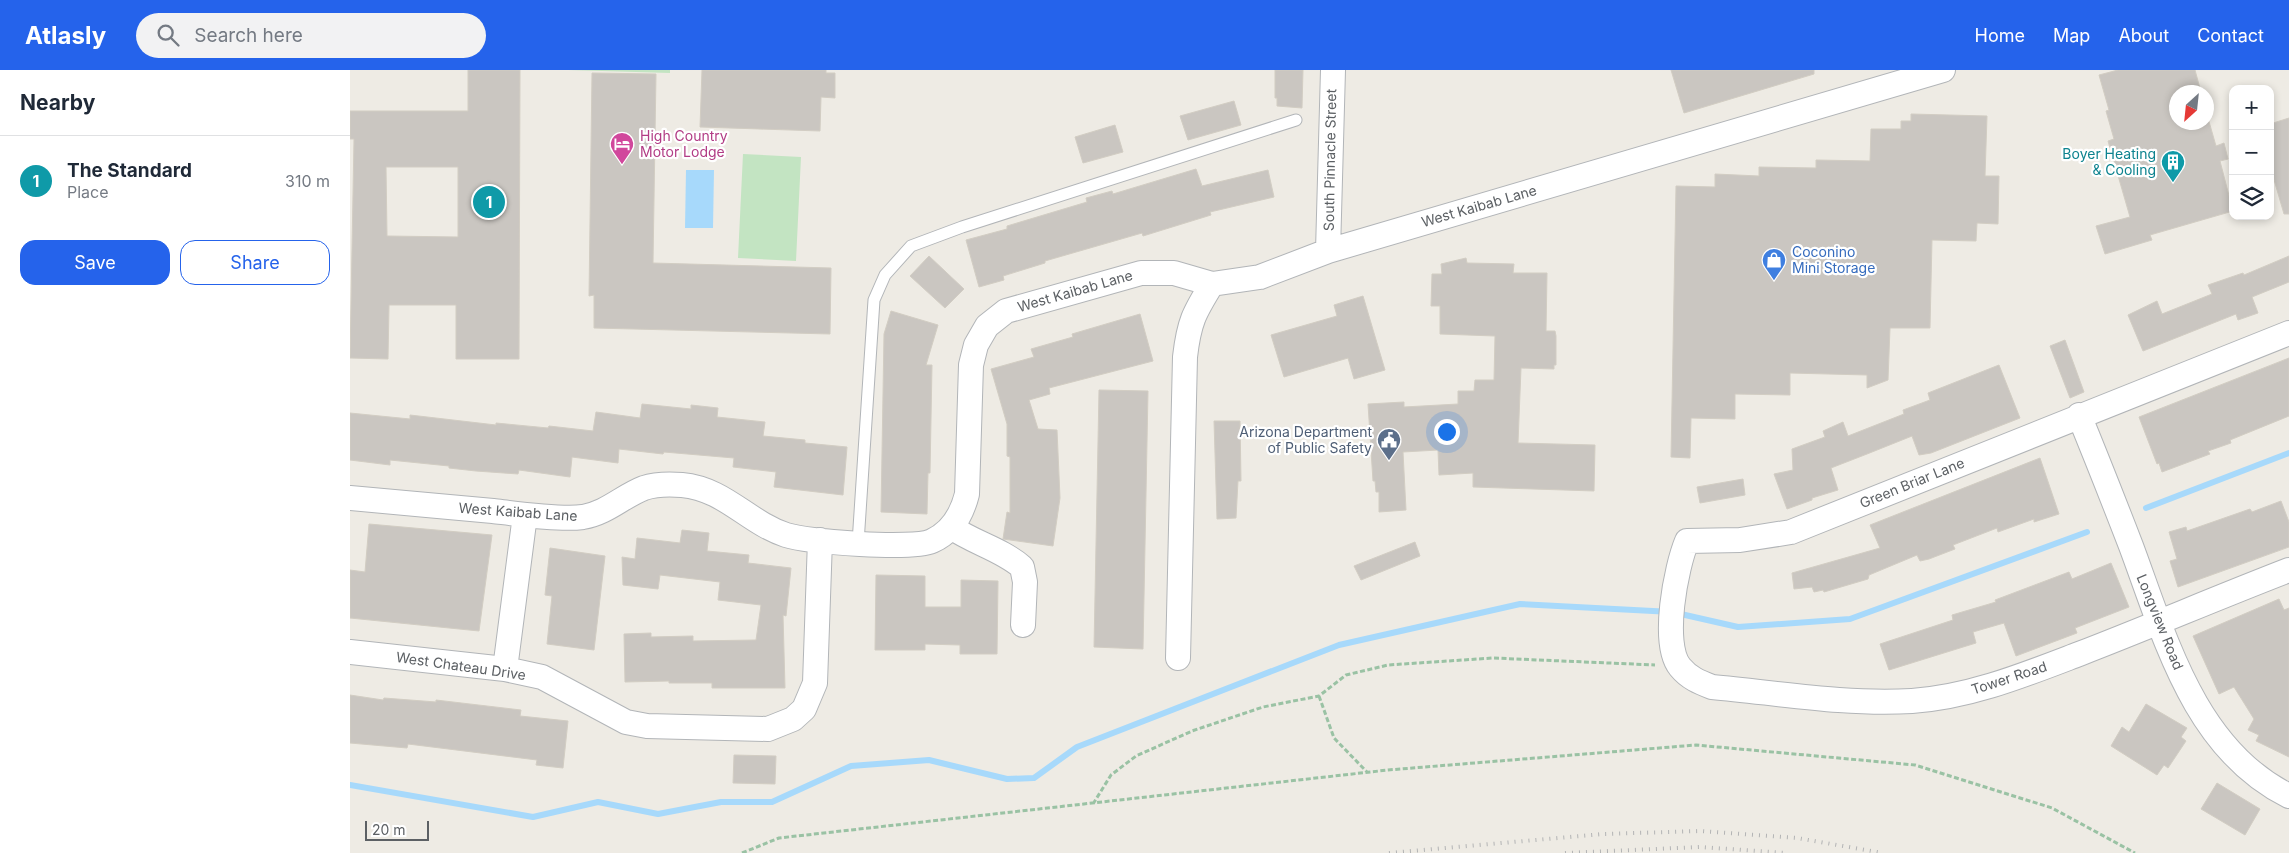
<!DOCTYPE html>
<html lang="en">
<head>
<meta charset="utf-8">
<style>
	body { margin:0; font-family:Inter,sans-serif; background:#f2f2f3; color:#1f2937 }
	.controls { position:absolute; right:15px; top:15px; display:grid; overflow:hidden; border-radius:10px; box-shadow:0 2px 8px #0003 }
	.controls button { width:45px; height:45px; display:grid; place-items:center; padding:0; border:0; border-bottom:1px solid #e0e1e3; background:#fff; color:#1f2937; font:25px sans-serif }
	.compass { position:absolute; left:1819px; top:15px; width:45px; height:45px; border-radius:50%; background:#fff; box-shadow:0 2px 8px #0003; rotate:207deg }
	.scale { position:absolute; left:15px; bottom:12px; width:64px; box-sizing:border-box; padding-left:5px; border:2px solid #5c6064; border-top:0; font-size:14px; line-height:18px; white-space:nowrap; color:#5c6064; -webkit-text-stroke:4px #fff; paint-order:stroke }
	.you { position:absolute; left:1096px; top:361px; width:18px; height:18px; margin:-12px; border:4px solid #fff; border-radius:50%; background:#1a73e8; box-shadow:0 0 0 8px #1a73e833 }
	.badge { display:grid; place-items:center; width:32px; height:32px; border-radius:50%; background:#2563eb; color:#fff; font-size:16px; font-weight:700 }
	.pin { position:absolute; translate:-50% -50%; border:2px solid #fff; box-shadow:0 1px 5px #0006 }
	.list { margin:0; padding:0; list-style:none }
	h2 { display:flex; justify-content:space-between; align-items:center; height:65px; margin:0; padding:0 20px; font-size:21px }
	h2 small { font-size:16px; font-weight:400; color:#747a83 }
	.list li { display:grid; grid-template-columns:32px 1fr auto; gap:15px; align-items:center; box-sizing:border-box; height:90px; padding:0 20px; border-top:1px solid #e0e1e3 }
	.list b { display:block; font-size:19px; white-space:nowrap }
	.list p { margin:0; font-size:16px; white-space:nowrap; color:#747a83 }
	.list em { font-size:16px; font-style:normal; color:#747a83 }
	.actions { display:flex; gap:10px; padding:15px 20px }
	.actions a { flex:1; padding:11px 0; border:1px solid #2563eb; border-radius:15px; text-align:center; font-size:18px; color:#2563eb }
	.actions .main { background:#2563eb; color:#fff }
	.icon { flex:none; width:28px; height:28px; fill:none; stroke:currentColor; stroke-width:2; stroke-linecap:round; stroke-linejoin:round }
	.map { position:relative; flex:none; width:1939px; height:783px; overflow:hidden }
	header { display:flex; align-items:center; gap:30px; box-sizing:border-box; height:70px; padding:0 25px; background:#2563eb; color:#fff }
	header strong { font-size:24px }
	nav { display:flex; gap:28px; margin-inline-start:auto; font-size:18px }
	.search { width:350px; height:45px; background:#f2f2f3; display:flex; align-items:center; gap:12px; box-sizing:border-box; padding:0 18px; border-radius:28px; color:#747a83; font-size:19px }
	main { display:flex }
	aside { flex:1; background:#fff }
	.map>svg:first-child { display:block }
	.green { fill:#c3e4c2 }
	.water { fill:#a7d9fb }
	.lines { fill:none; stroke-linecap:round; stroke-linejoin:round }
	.stream { stroke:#a7d9fb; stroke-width:6 }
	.building { fill:#cac6c1; stroke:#d2cdc3; fill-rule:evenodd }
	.lane-casing { stroke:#b2b5b8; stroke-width:13 }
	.street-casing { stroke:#b2b5b8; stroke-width:26 }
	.path { stroke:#9ac2a4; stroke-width:3; stroke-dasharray:5 2.5; stroke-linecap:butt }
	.lane { stroke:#fff; stroke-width:11 }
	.street { stroke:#fff; stroke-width:24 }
	.rail { stroke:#b2b3b4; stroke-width:4; stroke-dasharray:1 6; stroke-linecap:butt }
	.labels { text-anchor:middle; stroke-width:4.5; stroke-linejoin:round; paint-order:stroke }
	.hotel-label { font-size:14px; fill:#b23c85; stroke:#fff; text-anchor:start }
	.culture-label { font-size:14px; fill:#0d838f; stroke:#fff; text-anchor:end }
	.street-label { font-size:14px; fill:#5c6064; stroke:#fff }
	.shop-label { font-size:14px; fill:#366cbe; stroke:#fff; text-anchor:start }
	.service-label { font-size:14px; fill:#4e5e75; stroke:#fff; text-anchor:end }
</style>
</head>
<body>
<header>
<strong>Atlasly</strong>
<div class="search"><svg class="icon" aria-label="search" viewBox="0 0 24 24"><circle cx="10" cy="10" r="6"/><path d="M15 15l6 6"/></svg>Search here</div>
<nav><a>Home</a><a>Map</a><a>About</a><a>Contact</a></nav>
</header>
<main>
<aside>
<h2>Nearby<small></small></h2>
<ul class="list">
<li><span class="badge" style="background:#0f9aa8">1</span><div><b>The Standard</b><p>Place</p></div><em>310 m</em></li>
</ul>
<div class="actions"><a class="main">Save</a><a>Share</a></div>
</aside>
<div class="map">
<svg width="1939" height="783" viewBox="0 0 1939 783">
	<rect width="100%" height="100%" fill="#eeebe4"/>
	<path class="green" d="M218,0H320V3Z
		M393,84L451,87L446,191L388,188Z"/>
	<path class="water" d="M336,100H364L363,158H335Z"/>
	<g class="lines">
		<path class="stream" d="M1796,438L1939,383
			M0,715L183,747L248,732L308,744L371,732H422L501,696L579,690L657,709L684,708L727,677L989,575L1170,534L1322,542L1388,557L1500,549L1737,462"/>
	</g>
	<path class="building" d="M118,0H170L169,289H106V235H39L38,289L0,288L4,69H0V41H118ZM36,97H108V167L37,166Z
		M352,0H476V3H485V28L471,27L470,61L350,57Z
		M925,0H953L952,38L927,36V28H925Z
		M1321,0H1464V4L1334,43Z
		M1768,0H1845L1851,22H1826V52H1856V41L1866,76L1874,73L1878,89L1870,91L1883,141L1800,165L1802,170L1755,184L1746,156L1780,147L1758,71L1764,69L1756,41L1759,40L1749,5Z
		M242,3L306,4L303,193L481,198L480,264L244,258V225L239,226Z
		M884,31L891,55L838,70L830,46Z
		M1561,44L1637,46L1635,106H1649L1648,154L1627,153L1626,171L1582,170L1580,258H1540L1538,310L1517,318V305L1440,303V325L1385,324V349L1341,348L1340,388L1321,387L1326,116L1365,117V104L1409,106V97L1466,98V90L1520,91L1521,59H1551V51H1561Z
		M1939,48V144H1934L1920,96V54Z
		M765,55L773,82L733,93L725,67Z
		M846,99L852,116L918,100L924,127L860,142L861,145L793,166L792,163L695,191V193L653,206L654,210L629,217L616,170L657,159V156L737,132L736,128L762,121L763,124Z
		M579,186L614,219L595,238L560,206Z
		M1939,186V212L1902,227L1908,243L1888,250L1886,244L1793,281L1778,245L1807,231L1812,244L1862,224L1858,215L1893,203L1894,205Z
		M1116,188L1117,193L1164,194L1163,203H1197L1196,261H1205L1206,266V295H1204V299L1171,298L1168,373L1245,375L1244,421L1123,417V403L1089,405L1088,380L1053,382L1056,440L1029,442V422H1026L1025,411H1023L1018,334L1054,332V337L1108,334V321H1124L1125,310H1144L1145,266L1090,264V236H1081L1082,204H1092L1091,194Z
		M1013,226L1035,300L1004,309L998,288L934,307L921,265L987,246L984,235Z
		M541,241L588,255L576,295H582L580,403H578L577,444L531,442L534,264Z
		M790,244L803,291L699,318L700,324L679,330L688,359L707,360L710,428L703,476L653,469L657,442L660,443V387L657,386V354L641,299L684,287L681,279L723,267L722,264Z
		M1715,270L1734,322L1720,328L1700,276Z
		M1939,288V346L1880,370L1881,373L1858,381L1860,384L1812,402L1809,393L1807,394L1789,347Z
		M1649,295L1670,348L1581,383L1569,385L1562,366L1517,384L1481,398L1488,420L1462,428V430L1437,439L1424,404L1443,400L1442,379L1475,367L1473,361L1493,352L1498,366L1554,344L1553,340L1580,330L1578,323Z
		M749,320L798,321L793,579L744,577Z
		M292,334L341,339V335L368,338L367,347L415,352L413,366L455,370V373L497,377L493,425L424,417L426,402L383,397L384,388L314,382L313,384L269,379L268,393L222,387L220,407L169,400L168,404L126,401L99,398V396L40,390V395L0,390V343L60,349V345L146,355V353L198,358L199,356L243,361L246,342L290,348Z
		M864,351H890L891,411H888L886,448L867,449Z
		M1690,388L1709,444L1684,452V449L1648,462L1647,458L1603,475L1605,479L1579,489L1570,491L1567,485L1519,505L1518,509L1474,522L1473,520L1464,522L1462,517L1444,519L1442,503L1530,478L1520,455Z
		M1393,409L1395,425L1350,433L1347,417Z
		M1931,431L1939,452V477L1828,517L1820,491L1827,489L1819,462L1836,457L1837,461L1900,439L1902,442Z
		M19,454L142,465L129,561L0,548V500L15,502Z
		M332,460L359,463L357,481L399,485L398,493L441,498L436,546L433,545L435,618H362V613H319V611L275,612L274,564L301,563V567L343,566V571L406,570L411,535L368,530L370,512L310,505L308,519L273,515L272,487L285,489L287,468L330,473Z
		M1065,472L1070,486L1011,510L1004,496Z
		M200,478L255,486L244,580L197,574L202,526L195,525Z
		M1761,493L1779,537L1725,558L1727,563L1666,586L1654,553L1623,562L1626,573L1539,600L1530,574L1603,550L1602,545L1646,532L1645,530L1719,502L1722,509Z
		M526,505L575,506V537H611V510L648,511L647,584H610V575L575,574V580H525Z
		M1929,529L1934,540L1939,538V687L1906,671L1909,665L1898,660L1904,649L1884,617L1869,624L1843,566Z
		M0,625L33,630L34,628L86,632V630L171,640L170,646L218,651L213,698L186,695L187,690L58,674L57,678L0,673Z
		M1796,634L1837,658L1831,667L1836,671L1818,698L1814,695L1807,705L1761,676L1772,657L1779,662Z
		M384,685L426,686L425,714L383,713Z
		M1867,713L1910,739L1895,765L1851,739Z"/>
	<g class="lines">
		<g class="lane-casing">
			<path id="lane" d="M508,473L524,230L535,205L561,176L612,157L946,50"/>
		</g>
		<g class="street-casing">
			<path id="street" d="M978,181L983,0
				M1939,263L1441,462L1390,470L1337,471C1326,497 1311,574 1330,597C1339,608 1349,612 1362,617C1428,623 1496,635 1562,631C1620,627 1674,605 1729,584C1799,557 1869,527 1939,500
				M1729,345C1747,389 1764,432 1781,476C1815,567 1844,679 1939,726
				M0,428C48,432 95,437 143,441C168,444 210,450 233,447C257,443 273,426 294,418C306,414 320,414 332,415C375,419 397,452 436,465C458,472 563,480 582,471C602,462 612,444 617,424L621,295L626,275L637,256L656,241L791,203H824L862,214L910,207L978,181L1593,0
				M601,457C624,473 651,479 672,497L675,512L673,555
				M0,582L155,599L192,607L276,652L297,656L418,659L443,649L454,639L465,613L470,470
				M828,588L835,287C839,252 844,243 862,214
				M155,599L175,445"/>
		</g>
		<path class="path" d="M969,626L984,668L1017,702
			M743,734L761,705L786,686L842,661L913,637L969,626L996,605L1038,595L1143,588L1305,595
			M392,783L429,768L1038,700L1346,675L1565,695L1702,738L1785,783"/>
		<use href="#lane" class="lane"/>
		<use href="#street" class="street"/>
		<path class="rail" d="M1039,783L1253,764L1351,761L1447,768L1533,783
			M1215,783L1350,777L1436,783"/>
	</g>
	<defs>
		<g id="hotel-pin" transform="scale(1.25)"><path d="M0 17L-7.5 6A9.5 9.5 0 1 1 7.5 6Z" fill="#d1479c" stroke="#fff"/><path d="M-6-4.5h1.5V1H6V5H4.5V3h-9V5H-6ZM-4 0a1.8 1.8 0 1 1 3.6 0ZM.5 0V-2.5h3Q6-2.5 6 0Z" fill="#fff"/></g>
		<g id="building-pin" transform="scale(1.25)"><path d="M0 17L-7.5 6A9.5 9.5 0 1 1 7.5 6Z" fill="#0f9aa8" stroke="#fff"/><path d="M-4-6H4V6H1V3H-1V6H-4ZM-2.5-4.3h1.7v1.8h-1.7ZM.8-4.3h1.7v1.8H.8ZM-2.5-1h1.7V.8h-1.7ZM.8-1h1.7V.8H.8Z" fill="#fff"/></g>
		<g id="shop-pin" transform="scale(1.25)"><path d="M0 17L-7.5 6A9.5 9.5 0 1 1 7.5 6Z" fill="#3f7fe0" stroke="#fff"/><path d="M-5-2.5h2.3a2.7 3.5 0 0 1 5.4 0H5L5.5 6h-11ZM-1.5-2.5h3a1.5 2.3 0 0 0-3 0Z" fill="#fff"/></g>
		<g id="civic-pin" transform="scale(1.25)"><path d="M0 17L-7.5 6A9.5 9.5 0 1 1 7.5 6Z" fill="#5c6f8a" stroke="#fff"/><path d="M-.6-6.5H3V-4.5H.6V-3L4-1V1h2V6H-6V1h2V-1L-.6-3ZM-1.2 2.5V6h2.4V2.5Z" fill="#fff"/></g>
	</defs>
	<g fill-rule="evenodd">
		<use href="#hotel-pin" x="272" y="74"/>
		<use href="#building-pin" x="1823" y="92"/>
		<use href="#shop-pin" x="1424" y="190"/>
		<use href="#civic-pin" x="1039" y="370"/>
	</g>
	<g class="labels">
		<g class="hotel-label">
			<text x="290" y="71">High Country<tspan x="290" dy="16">Motor Lodge</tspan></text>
		</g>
		<g class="culture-label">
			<text x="1806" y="89">Boyer Heating<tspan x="1806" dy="16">&amp; Cooling</tspan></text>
		</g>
		<g class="street-label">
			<text transform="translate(980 90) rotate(-89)" y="5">South Pinnacle Street</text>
			<text transform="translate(1129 136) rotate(-16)" y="5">West Kaibab Lane</text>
			<text transform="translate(725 221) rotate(-16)" y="5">West Kaibab Lane</text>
			<text transform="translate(1562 413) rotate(-22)" y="5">Green Briar Lane</text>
			<text transform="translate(168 442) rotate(4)" y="5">West Kaibab Lane</text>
			<text transform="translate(1810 552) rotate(68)" y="5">Longview Road</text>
			<text transform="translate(111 596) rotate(8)" y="5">West Chateau Drive</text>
			<text transform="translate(1659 608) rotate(-18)" y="5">Tower Road</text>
		</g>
		<g class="shop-label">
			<text x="1442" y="187">Coconino<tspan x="1442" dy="16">Mini Storage</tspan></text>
		</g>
		<g class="service-label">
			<text x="1022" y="367">Arizona Department<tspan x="1022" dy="16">of Public Safety</tspan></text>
		</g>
	</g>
</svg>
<div class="controls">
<button>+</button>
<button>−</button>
<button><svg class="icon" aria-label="layers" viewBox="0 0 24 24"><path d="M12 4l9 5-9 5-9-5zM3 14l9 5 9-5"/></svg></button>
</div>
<svg class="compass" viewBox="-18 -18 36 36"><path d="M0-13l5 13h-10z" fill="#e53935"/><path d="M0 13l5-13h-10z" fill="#747a83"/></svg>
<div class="scale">20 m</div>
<div class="you"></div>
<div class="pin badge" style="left:139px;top:132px;background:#0f9aa8">1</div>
</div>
</main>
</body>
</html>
